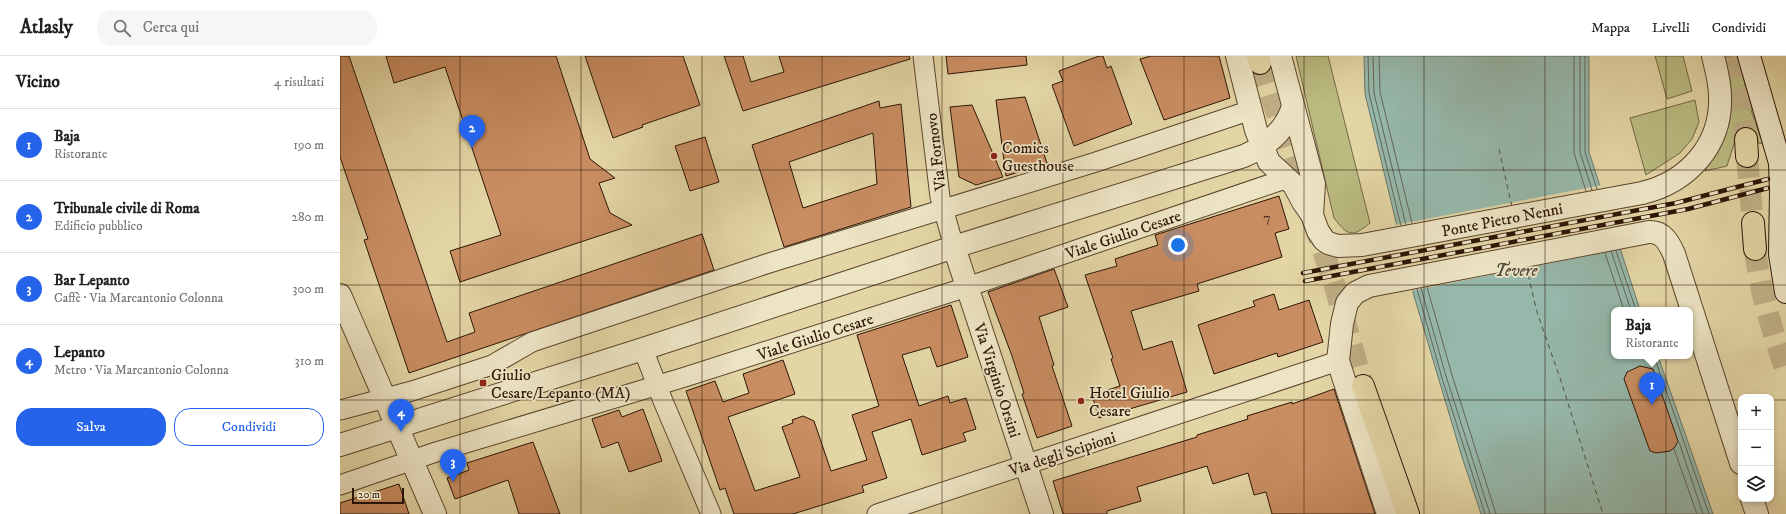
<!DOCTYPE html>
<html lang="it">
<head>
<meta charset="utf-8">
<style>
	body { margin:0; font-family:"IM FELL DW Pica",serif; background:#f6f6f6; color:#202124 }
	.controls { position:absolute; right:12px; bottom:12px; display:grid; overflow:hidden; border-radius:8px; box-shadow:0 2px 6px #0003 }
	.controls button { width:36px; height:36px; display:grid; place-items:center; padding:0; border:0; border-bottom:1px solid #e0e0e0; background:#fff; color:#202124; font:20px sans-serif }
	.scale { position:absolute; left:12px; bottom:10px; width:52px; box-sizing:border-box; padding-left:4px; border:2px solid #2d1507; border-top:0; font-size:11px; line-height:14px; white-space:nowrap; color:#2d1507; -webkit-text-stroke:3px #ede4c4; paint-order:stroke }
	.you { position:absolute; left:838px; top:189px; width:14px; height:14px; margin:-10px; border:3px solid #fff; border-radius:50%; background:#1a73e8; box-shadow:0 0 0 6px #1a73e833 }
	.badge { display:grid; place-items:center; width:26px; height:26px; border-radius:50%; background:#2563eb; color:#fff; font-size:13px; font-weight:700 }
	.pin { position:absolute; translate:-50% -33px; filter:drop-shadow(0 1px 2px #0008) }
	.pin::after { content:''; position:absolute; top:21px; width:14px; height:12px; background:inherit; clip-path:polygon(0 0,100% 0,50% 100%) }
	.popup { position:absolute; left:1271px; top:251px; width:82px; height:52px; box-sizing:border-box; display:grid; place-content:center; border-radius:8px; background:#fff; filter:drop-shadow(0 1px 3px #0005); font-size:13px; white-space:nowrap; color:#757577 }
	.popup b { font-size:15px; color:#202124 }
	.popup::after { content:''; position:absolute; left:50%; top:100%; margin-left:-8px; border:8px solid transparent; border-top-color:#fff }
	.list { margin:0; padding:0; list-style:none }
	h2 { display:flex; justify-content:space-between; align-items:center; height:52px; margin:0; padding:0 16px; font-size:17px }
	h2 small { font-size:13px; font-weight:400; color:#757577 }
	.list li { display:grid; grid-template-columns:26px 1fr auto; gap:12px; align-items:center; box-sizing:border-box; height:72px; padding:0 16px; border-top:1px solid #e0e0e0 }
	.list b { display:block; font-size:15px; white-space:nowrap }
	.list p { margin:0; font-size:13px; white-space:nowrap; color:#757577 }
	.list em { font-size:13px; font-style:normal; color:#757577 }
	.actions { display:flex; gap:8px; padding:12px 16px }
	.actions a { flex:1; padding:9px 0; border:1px solid #2563eb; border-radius:16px; text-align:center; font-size:14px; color:#2563eb }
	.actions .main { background:#2563eb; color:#fff }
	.icon { flex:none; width:22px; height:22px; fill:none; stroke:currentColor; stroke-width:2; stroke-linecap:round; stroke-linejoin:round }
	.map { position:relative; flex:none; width:1446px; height:458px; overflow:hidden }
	header { display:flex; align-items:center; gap:24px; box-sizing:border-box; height:56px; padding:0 20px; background:#fff; border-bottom:1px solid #e0e0e0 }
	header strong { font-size:19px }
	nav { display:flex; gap:22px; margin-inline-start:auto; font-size:14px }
	.search { width:280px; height:36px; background:#f6f6f6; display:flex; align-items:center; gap:10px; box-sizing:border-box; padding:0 14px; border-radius:16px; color:#757577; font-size:15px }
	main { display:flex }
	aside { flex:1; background:#fff }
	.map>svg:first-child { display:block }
	.green { fill:#babb81; stroke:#746844 }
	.water { fill:#96b8ab; stroke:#6c7769 }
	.pier { fill:#e3d5a4 }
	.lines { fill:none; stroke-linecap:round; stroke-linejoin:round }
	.shore { stroke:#626659; stroke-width:1 }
	.ferry { stroke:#524e40; stroke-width:1; stroke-dasharray:5 4; stroke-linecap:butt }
	.building { fill:#c88d61; stroke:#2d1507; fill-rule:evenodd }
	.primary-tunnel { stroke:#bfaf85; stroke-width:22; stroke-dasharray:22 11; stroke-linecap:butt }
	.minor-casing { stroke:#5a452e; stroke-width:21 }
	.tertiary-casing { stroke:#5a452e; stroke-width:24 }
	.secondary-casing { stroke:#2d1507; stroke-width:24 }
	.primary-casing { stroke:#2d1507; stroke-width:24 }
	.minor { stroke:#ede4c4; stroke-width:19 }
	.tertiary { stroke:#ede4c4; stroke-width:22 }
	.secondary { stroke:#ede4c4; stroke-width:22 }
	.primary { stroke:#e3d5a4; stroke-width:22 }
	.rail-casing { stroke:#2d1507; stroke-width:4.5 }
	.rail { stroke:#ede4c4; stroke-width:3; stroke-dasharray:9; stroke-linecap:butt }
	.grid { fill:none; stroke:#2d1507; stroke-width:1; stroke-opacity:0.55 }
	.poi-dot { fill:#8f2418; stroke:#ede4c4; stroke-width:1.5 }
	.labels { text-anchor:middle; stroke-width:3.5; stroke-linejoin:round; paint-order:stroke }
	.number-label { font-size:14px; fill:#54331e }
	.poi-label { font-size:16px; fill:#2d1507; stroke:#ede4c4; text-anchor:start }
	.street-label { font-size:16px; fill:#2d1507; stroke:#ede4c4 }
	.water-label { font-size:17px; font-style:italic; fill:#524e40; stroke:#ede4c4 }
</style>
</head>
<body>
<header>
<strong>Atlasly</strong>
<div class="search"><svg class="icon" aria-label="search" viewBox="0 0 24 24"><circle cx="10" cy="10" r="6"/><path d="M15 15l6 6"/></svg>Cerca qui</div>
<nav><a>Mappa</a><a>Livelli</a><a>Condividi</a></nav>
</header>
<main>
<aside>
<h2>Vicino<small>4 risultati</small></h2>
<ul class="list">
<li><span class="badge">1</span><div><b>Baja</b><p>Ristorante</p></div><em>190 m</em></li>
<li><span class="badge">2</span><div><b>Tribunale civile di Roma</b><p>Edificio pubblico</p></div><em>280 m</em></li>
<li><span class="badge">3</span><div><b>Bar Lepanto</b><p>Caffè · Via Marcantonio Colonna</p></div><em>300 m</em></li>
<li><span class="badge">4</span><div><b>Lepanto</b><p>Metro · Via Marcantonio Colonna</p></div><em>310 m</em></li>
</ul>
<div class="actions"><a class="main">Salva</a><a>Condividi</a></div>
</aside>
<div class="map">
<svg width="1446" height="458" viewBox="0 0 1446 458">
	<rect width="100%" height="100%" fill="#e3d5a4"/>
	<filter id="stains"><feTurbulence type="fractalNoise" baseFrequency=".005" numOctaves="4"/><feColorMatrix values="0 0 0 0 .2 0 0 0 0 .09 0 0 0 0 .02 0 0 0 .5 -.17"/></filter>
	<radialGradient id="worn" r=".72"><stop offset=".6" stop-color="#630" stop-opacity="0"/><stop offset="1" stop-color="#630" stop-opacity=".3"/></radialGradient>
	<path class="green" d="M956,0H988L1030,167C1012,182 1008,180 994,162Z
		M1315,0H1343L1352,35L1327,43Z
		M1383,0H1398L1412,57L1423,88L1396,82L1387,110L1365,115L1389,62V33Z
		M1355,44L1359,66L1352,83L1340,97L1306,119L1290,62Z"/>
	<path class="water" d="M1024,0H1249V96L1300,254H1274V300H1318L1373,458H1141L1122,401L1074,240L1025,38Z"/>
	<path class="pier" d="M1262,129L1282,193L1071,235L1055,169Z"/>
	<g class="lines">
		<path class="shore" d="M1028,0L1029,37L1061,170
			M1033,0L1034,37L1066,169
			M1039,0L1040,36L1072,167
			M1234,0V97L1246,135
			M1240,0V96L1252,134
			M1245,0V96L1257,133
			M1271,195L1291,254
			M1276,195L1296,254
			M1265,197L1284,254
			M1087,231L1112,319L1156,458
			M1081,232L1106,320L1150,458
			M1077,233L1102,322L1145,458
			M1314,300L1369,458
			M1339,386L1363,458
			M1334,393L1357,458"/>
		<path class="ferry" d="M1159,93L1172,151
			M1177,172L1181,190
			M1186,210L1197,256L1221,325L1263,458"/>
	</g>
	<path class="building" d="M0,0H9L107,286L135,276L129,257L362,178L374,214L69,317L24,184L28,183L0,101Z
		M46,0H216L250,103L275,122L259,127L270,157L292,169L120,226L110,195L161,179L105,11L54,27Z
		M245,0H343L360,49L302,69L303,71L273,82Z
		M384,0H403L411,26L444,16L439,0H569L570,3L403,55Z
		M606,0H686L687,9L608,18Z
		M759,0H763L767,12L771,10L792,68L734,90L712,29L723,25L719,15Z
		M811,0H879L890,42L824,64L800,3Z
		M685,41L707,107L666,120L656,44Z
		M539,45L540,52L561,48L571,151L444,191L412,89ZM533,77L537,128L463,152L449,106Z
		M632,49L663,121L636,129L619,121L610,51Z
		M365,81L379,126L350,135L335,90Z
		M939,140L949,173L935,177L942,201L857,228L859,235L791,255L803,294L832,285L847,336L759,362L752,339L780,330L771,303L773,302L745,219L777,210L775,203L818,189L815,179Z
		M714,213L728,251L699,261L714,309L712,310L732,370L697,382L682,338L684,337L672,300L648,236Z
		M934,238L939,254L969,244L983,286L938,301L937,297L874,318L858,269L915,250L913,245Z
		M611,249L628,301L597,311L590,291L562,299L579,350L608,340L610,347L626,342L636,373L623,377L626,385L582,399L571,363L532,376L547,422L522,430L524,436L453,458H394L385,432L380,434L346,335L375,325L383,346L409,337L403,318L443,304L455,338L388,361L415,435L460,421L442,371L453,367L452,364L463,360L474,365L491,415L527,404L512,359L539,350L517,279Z
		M1300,310L1313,313L1338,385L1335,391L1330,395L1316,397L1310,395L1284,323L1287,316Z
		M994,333L1035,458H932L926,436L914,439L908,417L873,428L867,410L797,431L801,445L767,455V458H723L713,425L857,381V379L908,363L907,360L952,346V348Z
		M303,353L322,405L289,416L278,386L262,392L252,363L279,354L282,361Z
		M193,386L220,458H179L168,424L115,443L107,422L129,414L127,407Z
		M59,428L69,458H0V447Z"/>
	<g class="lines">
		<path class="primary-tunnel" d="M1393,0L1400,34L1406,83
			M920,7L994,227L1023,330
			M1407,100L1413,167
			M1415,193C1420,237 1432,273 1446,315"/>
		<g class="minor-casing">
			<path id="minor" d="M583,0L600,141L614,191
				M303,293L323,345L371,458
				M0,354L72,335L152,309L192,286L426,208L756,106L911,54
				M0,429L96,396L345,321L627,231L948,122
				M537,458L998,305"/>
		</g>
		<g class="tertiary-casing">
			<path id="tertiary" d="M897,0L916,74L929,106L954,129L963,146L972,159L978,175L984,184L988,187L998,190L1022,189L1302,137C1348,126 1382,89 1380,40C1380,26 1376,13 1373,0
				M940,0L974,128L972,159
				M614,191L702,458
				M0,239L95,458
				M0,389L303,293L614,191L904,100C927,90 946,74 953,50
				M1412,443L1417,458
				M1048,458L998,305L1002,268L1007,247L1015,237L1029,230L1309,176C1323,175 1329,187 1334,198L1401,407"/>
		</g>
		<g class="secondary-casing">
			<path id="secondary" d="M1409,0L1440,107L1441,136L1440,198L1446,236"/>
		</g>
		<g class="primary-casing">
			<path id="primary" d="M918,0L920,7
				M1406,83L1407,100
				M1413,167L1415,193
				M1023,330L1068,458"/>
		</g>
		<use href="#minor" class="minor"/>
		<use href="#tertiary" class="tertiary"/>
		<use href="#secondary" class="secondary"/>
		<use href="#primary" class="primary"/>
		<g class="rail-casing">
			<path id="rail" d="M963,217L1336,147L1428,123
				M965,225L1348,153L1428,132"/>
		</g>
		<use href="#rail" class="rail"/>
	</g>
	<path class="grid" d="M120,0V458M241,0V458M362,0V458M482,0V458M602,0V458M723,0V458M844,0V458M964,0V458M1084,0V458M1205,0V458M1326,0V458M0,114H1446M0,229H1446M0,344H1401M1431,344H1446"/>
	<g class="poi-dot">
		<circle cx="654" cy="100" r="4"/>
		<rect x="139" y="323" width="8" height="8" rx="2"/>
		<circle cx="741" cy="345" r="4"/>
	</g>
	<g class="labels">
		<g class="number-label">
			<text x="927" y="166">7</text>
		</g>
		<g class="poi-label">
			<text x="662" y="97">Comics<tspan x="662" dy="18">Guesthouse</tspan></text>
			<text x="151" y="324">Giulio<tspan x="151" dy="18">Cesare/Lepanto (MA)</tspan></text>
			<text x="749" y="342">Hotel Giulio<tspan x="749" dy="18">Cesare</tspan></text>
		</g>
		<g class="street-label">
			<text transform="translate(595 96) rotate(-97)" y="6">Via Fornovo</text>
			<text transform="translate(1162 163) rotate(-11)" y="6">Ponte Pietro Nenni</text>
			<text transform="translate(783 178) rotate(-19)" y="6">Viale Giulio Cesare</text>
			<text transform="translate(475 280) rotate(-18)" y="6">Viale Giulio Cesare</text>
			<text transform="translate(658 324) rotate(72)" y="6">Via Virginio Orsini</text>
			<text transform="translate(722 397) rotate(-18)" y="6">Via degli Scipioni</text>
		</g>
		<g class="water-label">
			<text x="1176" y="220">Tevere</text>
		</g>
	</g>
	<rect width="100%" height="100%" filter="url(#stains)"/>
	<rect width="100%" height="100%" fill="url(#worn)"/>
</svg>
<div class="controls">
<button>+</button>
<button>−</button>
<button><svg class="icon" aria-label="layers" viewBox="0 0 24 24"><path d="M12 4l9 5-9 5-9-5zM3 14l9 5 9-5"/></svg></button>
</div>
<div class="scale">20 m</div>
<div class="you"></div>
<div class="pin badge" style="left:1312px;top:349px">1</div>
<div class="popup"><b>Baja</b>Ristorante</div>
<div class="pin badge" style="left:132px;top:92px">2</div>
<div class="pin badge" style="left:113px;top:426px">3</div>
<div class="pin badge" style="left:61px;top:376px">4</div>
</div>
</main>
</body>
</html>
